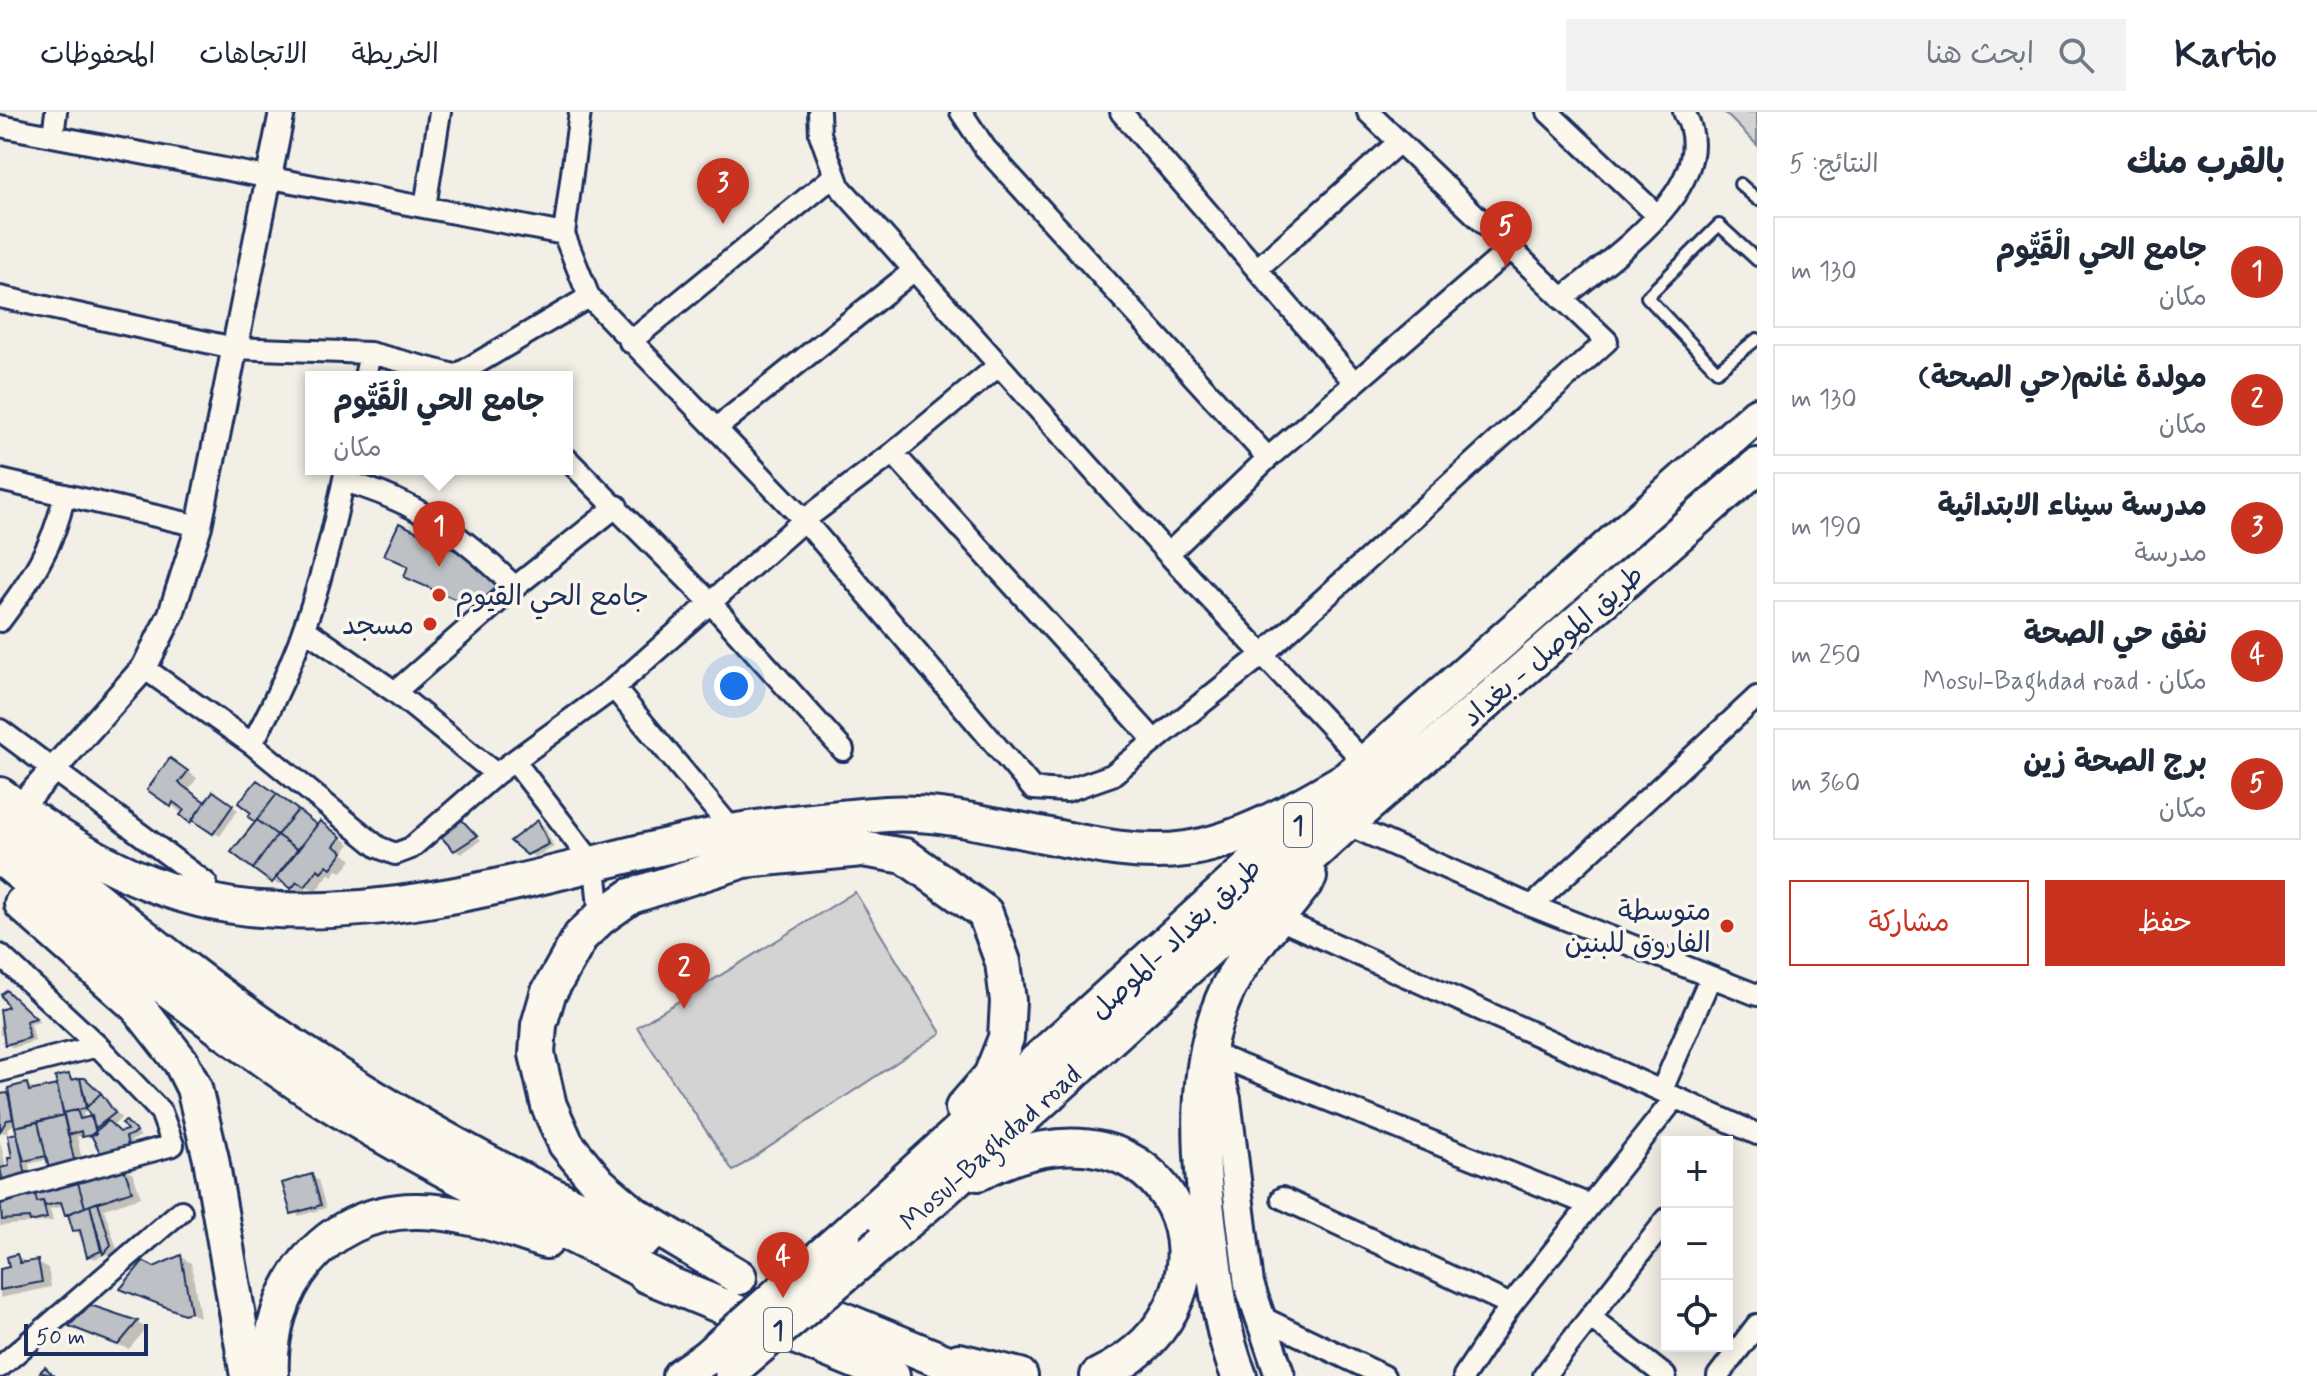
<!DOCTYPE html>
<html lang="ar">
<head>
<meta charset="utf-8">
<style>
	body { margin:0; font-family:Mynerve,"Playpen Sans Arabic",sans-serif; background:#f2f2f3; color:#1f2937; direction:rtl }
	.controls { position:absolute; right:24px; bottom:24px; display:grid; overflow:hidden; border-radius:0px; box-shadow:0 4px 20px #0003 }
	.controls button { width:72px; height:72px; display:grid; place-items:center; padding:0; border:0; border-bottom:2px solid #e0e1e3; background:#fff; color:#1f2937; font:40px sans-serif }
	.scale { position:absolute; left:24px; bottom:20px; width:124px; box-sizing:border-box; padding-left:8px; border:4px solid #1b2f5e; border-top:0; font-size:22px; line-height:28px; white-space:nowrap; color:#1b2f5e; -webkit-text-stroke:6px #fbf7ec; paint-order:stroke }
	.you { position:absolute; left:734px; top:574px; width:28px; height:28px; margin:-20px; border:6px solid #fff; border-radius:50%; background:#1a73e8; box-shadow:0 0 0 12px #1a73e833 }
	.badge { display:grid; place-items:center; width:52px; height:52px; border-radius:50%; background:#c8321e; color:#fff; font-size:26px; font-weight:700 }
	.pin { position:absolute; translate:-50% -66px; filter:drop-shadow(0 2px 4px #0008) }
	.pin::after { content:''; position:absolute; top:42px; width:28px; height:24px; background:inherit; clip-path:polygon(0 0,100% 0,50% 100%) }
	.popup { position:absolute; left:305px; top:259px; width:268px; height:104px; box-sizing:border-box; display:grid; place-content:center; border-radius:0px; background:#fff; filter:drop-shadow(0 2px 6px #0005); font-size:26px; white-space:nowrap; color:#747a83 }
	.popup b { font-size:30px; color:#1f2937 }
	.popup::after { content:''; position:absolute; left:50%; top:100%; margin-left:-16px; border:16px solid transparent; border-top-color:#fff }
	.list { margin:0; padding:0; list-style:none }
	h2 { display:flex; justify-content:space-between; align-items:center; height:104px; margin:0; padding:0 32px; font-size:34px }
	h2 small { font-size:26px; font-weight:400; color:#747a83 }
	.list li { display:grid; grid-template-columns:52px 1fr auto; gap:24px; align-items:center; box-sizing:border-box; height:112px; margin:0 16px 16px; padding:0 16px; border:2px solid #e0e1e3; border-radius:0px }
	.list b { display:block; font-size:30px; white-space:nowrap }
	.list p { margin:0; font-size:26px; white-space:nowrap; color:#747a83 }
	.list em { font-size:26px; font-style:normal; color:#747a83 }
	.actions { display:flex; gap:16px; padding:24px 32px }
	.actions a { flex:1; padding:18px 0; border:2px solid #c8321e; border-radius:0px; text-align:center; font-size:28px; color:#c8321e }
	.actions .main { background:#c8321e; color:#fff }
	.icon { flex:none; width:44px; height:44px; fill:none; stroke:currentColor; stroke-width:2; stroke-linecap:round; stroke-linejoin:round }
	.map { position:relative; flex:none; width:1757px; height:1264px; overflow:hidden; direction:ltr }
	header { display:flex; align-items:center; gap:48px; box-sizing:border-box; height:112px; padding:0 40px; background:#fff; border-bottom:2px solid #e0e1e3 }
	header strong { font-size:38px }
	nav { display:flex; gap:44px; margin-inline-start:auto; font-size:28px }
	.search { width:560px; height:72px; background:#f2f2f3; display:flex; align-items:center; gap:20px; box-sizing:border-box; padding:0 28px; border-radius:0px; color:#747a83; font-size:30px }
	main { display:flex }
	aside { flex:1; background:#fff }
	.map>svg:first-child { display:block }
	.green { fill:#d2d3d2; stroke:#768198; stroke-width:2 }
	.shadow { fill:#0003; fill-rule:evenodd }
	.building { fill:#bdc0c4; stroke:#1b2f5e; stroke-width:2 }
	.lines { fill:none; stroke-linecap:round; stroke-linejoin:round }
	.service-casing { stroke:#1b2f5e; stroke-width:16 }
	.minor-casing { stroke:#1b2f5e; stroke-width:26 }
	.tertiary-casing { stroke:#1b2f5e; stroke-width:30 }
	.secondary-casing { stroke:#1b2f5e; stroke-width:34 }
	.trunk-casing { stroke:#1b2f5e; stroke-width:40 }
	.service { stroke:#fbf7ec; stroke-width:10 }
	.minor { stroke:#fbf7ec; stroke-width:20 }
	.tertiary { stroke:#fbf7ec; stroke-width:24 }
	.secondary { stroke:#fbf7ec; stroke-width:28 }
	.trunk { stroke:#fbf7ec; stroke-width:34 }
	.trunk-bridge-casing { stroke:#1b2f5e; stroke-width:40; stroke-linecap:butt }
	.trunk-bridge { stroke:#fbf7ec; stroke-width:34 }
	.poi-dot { fill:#c8321e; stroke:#fbf7ec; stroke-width:3 }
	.labels { text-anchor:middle; stroke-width:7; stroke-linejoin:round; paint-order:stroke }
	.shield { fill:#fbf7ec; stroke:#5e6b89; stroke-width:2 }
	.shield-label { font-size:26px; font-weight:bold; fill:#1b2f5e }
	.poi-label { font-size:28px; fill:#1b2f5e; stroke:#fbf7ec; text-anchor:end }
	.street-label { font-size:28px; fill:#1b2f5e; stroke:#fbf7ec }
</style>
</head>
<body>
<header>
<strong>Kartio</strong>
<div class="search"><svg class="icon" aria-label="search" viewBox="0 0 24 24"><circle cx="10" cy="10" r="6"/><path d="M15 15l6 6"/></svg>ابحث هنا</div>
<nav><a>الخريطة</a><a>الاتجاهات</a><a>المحفوظات</a></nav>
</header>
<main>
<aside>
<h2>بالقرب منك<small>النتائج: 5</small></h2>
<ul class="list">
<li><span class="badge">1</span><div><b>جامع الحي الْقَيُّوم</b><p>مكان</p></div><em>130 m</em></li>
<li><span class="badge">2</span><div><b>مولدة غانم(حي الصحة)</b><p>مكان</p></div><em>130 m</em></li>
<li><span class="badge">3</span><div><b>مدرسة سيناء الابتدائية</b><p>مدرسة</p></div><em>190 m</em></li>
<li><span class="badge">4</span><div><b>نفق حي الصحة</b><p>مكان · Mosul-Baghdad road</p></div><em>250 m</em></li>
<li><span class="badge">5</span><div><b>برج الصحة زين</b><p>مكان</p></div><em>360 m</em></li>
</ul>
<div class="actions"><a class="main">حفظ</a><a>مشاركة</a></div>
</aside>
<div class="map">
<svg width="1757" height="1264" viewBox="0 0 1757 1264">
	<rect width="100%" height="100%" fill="#f2efe6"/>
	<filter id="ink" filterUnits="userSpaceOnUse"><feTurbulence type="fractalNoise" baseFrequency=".0125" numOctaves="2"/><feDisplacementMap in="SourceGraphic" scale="16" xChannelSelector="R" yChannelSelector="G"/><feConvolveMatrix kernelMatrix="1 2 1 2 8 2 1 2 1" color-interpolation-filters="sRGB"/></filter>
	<g filter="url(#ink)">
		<path class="green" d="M1724,0H1757V33Z
			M855,780L941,921L733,1059L637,915Z"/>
		<path class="shadow" d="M479,452L512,484L489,502L421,472L410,455Z
			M180,654L197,666L188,679L206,692L219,685L238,698L220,724L191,709L172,693Z
			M264,674L318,715L330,717L350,732L343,741L352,748L342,760L337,758L333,764L329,762L316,779L308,775L302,781L283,768L279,773L273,769L257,710L251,705Z
			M462,710L481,728L461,742L455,738Z
			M538,711L544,714L554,735L535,745L528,741Z
			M7,881L40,910L31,912L35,929L13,936L7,932L4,922L0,923V900L10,896Z
			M69,964L76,969L85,968L107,987L121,1006L113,1014L121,1022L131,1019L126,1011L141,1024L131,1029L134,1040L84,1023L77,1025L84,1057L49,1047L29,1052L31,1067L0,1075V1067H4L0,1060V1028L6,1056L11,1055L19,1023L16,1011L7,1017L8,1021L0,1020V984L11,985L27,973L37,979L59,974ZM91,999L96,1005L85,1008L83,1001Z
			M123,1056L133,1062L141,1085L104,1097L117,1137L110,1144L106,1142L95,1147L89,1143L65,1094L50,1097L53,1109L0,1114V1088Z
			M311,1065L318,1068L326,1096L299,1104L293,1100Z
			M17,1144L28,1152L37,1150L48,1156L51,1175L0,1186V1159L12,1157Z
			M181,1145L191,1151L200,1205L133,1182L154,1157Z
			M91,1196L137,1211L147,1216L129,1237L72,1214Z"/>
		<path class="building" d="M399,411L480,450L479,457L499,475L487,487L481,481L475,496L404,465L408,454L384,443Z
			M170,646L188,659L179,671L205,690L190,711L180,703L184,698L173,690L171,695L147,678Z
			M257,668L277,682L255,710L248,705L251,701L238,691Z
			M213,679L233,693L213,722L192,708Z
			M277,682L298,698L277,723L257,708Z
			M298,698L317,713L298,738L277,723Z
			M257,708L277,723L253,757L231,740Z
			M462,708L477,724L454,739L441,725Z
			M538,708L549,732L527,743L510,729Z
			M320,709L341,725L334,734L343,740L331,756L327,753L321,760L318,757L305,775L297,770L291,777L276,765Z
			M277,723L298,738L272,771L253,757Z
			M6,878L36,906L26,909L29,926L5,933L0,898L8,895L1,883Z
			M69,962L71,968L80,966L86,996L63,1001L55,965Z
			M80,966H85L101,981L87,995Z
			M27,971L29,979L57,973L64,1003L15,1015L8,976Z
			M8,981L13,1007L7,1008L0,1019V982Z
			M101,981L115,1001L96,1016L86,996Z
			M77,998L80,1007L92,1004L96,1022L82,1025L81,1019L68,1023L63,1001Z
			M64,1003L75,1052L49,1057L38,1010Z
			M108,1009L120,1020L127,1018L122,1011L126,1009L137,1020L126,1025L129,1037L102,1044L91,1023Z
			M38,1010L46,1044L24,1049L15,1015Z
			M17,1021L26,1064L3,1070L0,1056L9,1054L8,1046H12L8,1023Z
			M123,1054L132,1079L85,1095L76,1064Z
			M312,1062L321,1093L291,1102L282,1071Z
			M76,1064L85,1095L65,1103L61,1090L45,1094L43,1089L37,1090L34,1078Z
			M34,1078L37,1090L43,1089L47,1106L30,1110L29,1106L2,1108L0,1085Z
			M98,1090L111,1133L103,1142L90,1093Z
			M90,1093L101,1139L87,1145L80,1118L73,1119L68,1102Z
			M17,1142L20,1151L38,1148L42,1170L0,1178V1157L9,1155L7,1145Z
			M181,1143L191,1200L184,1202L120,1177L143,1149L154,1155Z
			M90,1193L138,1209L118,1233L69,1214Z
			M45,1255L54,1264L40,1260Z"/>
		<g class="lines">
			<g class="service-casing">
				<path id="service" d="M1740,72L1757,87
					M1757,148L1719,113L1647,185L1717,259L1757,227"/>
			</g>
			<g class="minor-casing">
				<path id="minor" d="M580,0L564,122L589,185L804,408L1033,677L1066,679L1112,663L1262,543L1607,229L1368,0
					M819,0L820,22L839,74L1168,442L1367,653
					M961,0L985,36L1268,346
					M1121,0L1355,271
					M1548,0L1658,104
					M0,14L564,122
					M53,24L56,0
					M425,95L440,0
					M1257,157L1399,30
					M0,185L234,236L370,241L462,265
					M1562,187C1608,147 1726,73 1684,0
					M630,230L834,64
					M457,263L589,185
					M365,265L370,241
					M718,315L913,159
					M893,341L1153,627
					M567,347L709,489L843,638
					M0,368L199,414
					M344,369C416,389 462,423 515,475
					M1168,442L1268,346L1510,137
					M0,509C29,471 56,431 64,383
					M306,518L395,580L496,662
					M144,556L252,632L378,735L395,742L411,736L496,662L614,576L804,408L893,341L998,254
					M614,576L734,720
					M395,580L515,475L617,394
					M0,618L206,771
					M252,632C303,539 325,460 346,357
					M515,650L595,754L600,806
					M1346,712L1532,794L1757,883
					M1532,794L1757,585
					M1279,807L1757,1022
					M0,843L98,934L161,1000L173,1033L0,1080
					M1213,942L1590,1093
					M0,959L98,934
					M1662,978L1710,866
					M1282,1086L1511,1193
					M1259,1204L1384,1264
					M1590,1205L1665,1264
					M0,1255L181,1099
					M1464,1264L1511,1193L1675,986
					M1544,1264L1667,1107
					M1718,1264L1757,1213"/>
			</g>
			<g class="tertiary-casing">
				<path id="tertiary" d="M19,696L144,556L171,502L199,414L282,0"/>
			</g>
			<g class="secondary-casing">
				<path id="secondary" d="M1211,934L1226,987L1249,1172L1280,1264"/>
			</g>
			<g class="trunk-casing">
				<path id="trunk" d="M0,683C75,741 164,791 261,797C422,809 576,750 732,720C782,711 836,706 886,702C930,699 976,710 1019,718C1073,728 1131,745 1186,737C1242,729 1299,695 1347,667
					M0,710C94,784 185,862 284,928C397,1004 520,1073 646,1126
					M0,745C103,827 206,911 316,983C427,1054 547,1110 665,1170
					M22,792L137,894L181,950L194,976L211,1047L248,1264
					M978,1061C1175,958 1263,1186 1098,1264
					M843,1125L1347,667L1757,303
					M883,1130L945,1077L1346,712L1757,354
					M646,1163L892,1264
					M739,1165L634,1102L599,1072L566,1032L549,994L537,942L539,913L548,882L581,824L600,806L631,784L744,748L862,737L905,744L985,801L1003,850L1008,889L1006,926L991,964L963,996
					M783,1183L979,1264
					M959,1249L1020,1264
					M271,1264C266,1178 323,1100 414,1099C459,1098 505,1115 546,1129
					M680,1264L706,1246
					M1239,1264C1223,1224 1217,1181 1212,1139C1200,1049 1188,945 1235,863C1255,829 1286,797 1309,765"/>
			</g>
			<use href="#service" class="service"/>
			<use href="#minor" class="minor"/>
			<use href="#tertiary" class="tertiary"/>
			<use href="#secondary" class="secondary"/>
			<use href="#trunk" class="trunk"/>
			<g class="trunk-bridge-casing">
				<path id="trunk-bridge" d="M706,1246L843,1125
					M732,1258L883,1130"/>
			</g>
			<use href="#trunk-bridge" class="trunk-bridge"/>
		</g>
	</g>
	<g class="poi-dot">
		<circle cx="439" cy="483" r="8"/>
		<circle cx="430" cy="512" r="8"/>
		<circle cx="1727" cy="814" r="8"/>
	</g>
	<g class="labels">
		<g class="shield">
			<rect x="1284" y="691" width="28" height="44" rx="6"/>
			<rect x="764" y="1196" width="28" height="44" rx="6"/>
		</g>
		<g class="shield-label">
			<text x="1298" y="722">1</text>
			<text x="778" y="1227">1</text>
		</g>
		<g class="poi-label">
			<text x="455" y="493" text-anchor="start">جامع الحي القيوم</text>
			<text x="414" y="522">مسجد</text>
			<text x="1711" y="808">متوسطة<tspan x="1711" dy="32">الفاروق للبنين</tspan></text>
		</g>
		<g class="street-label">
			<text transform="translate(1552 533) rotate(-41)" y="10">طريق الموصل - بغداد</text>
			<text transform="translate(1175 826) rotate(-43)" y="10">طريق بغداد -الموصل</text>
			<text transform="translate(990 1035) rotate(-42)" y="10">Mosul-Baghdad road</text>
		</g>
	</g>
</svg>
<div class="controls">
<button>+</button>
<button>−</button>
<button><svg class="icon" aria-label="locate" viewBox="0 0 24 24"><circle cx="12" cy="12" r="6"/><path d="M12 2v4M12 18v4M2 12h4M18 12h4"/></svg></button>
</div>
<div class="scale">50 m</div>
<div class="you"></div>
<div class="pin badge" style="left:439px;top:455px">1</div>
<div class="popup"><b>جامع الحي الْقَيُّوم</b>مكان</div>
<div class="pin badge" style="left:684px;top:897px">2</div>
<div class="pin badge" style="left:723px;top:112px">3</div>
<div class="pin badge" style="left:783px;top:1186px">4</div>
<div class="pin badge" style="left:1506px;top:155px">5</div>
</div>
</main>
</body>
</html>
